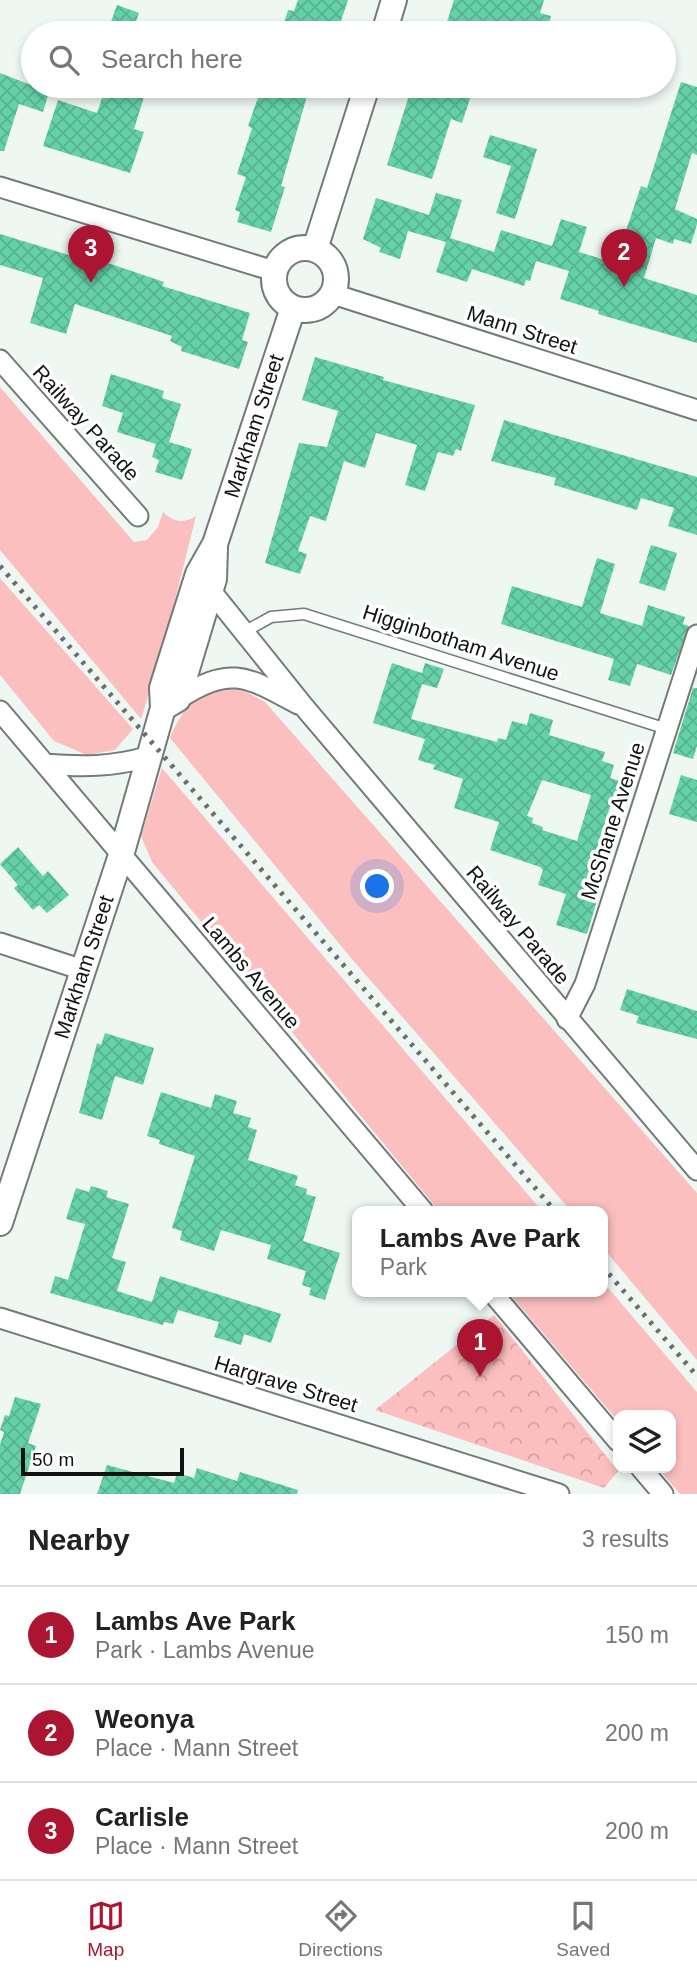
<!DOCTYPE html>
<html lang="en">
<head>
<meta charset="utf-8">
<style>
	body { margin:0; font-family:Helvetica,sans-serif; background:#f2f2f2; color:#222 }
	.controls { position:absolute; right:21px; bottom:21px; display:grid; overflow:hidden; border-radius:14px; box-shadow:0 4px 10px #0003 }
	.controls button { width:63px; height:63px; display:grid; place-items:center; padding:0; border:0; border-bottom:2px solid #e0e0e0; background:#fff; color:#222; font:35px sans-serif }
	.scale { position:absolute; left:21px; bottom:18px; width:163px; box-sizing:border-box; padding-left:7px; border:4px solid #111413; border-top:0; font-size:19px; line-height:24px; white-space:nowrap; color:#111413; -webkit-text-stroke:5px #fff; paint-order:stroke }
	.you { position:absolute; left:378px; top:887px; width:24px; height:24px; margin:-18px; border:5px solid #fff; border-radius:50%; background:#1a73e8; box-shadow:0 0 0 10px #1a73e833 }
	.badge { display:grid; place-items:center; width:46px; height:46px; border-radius:50%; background:#ab1532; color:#fff; font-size:23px; font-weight:700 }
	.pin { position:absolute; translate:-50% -58px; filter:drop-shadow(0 2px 4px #0008) }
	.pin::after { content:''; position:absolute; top:37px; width:24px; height:21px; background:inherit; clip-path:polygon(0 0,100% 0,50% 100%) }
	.popup { position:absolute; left:352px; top:1206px; width:256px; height:91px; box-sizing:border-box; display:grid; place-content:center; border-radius:14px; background:#fff; filter:drop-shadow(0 2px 5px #0005); font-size:23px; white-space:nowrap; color:#767676 }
	.popup b { font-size:26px; color:#222 }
	.popup::after { content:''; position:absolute; left:50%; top:100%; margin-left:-14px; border:14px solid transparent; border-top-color:#fff }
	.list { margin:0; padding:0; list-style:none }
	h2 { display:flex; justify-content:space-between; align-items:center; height:91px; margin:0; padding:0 28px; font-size:30px }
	h2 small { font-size:23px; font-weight:400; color:#767676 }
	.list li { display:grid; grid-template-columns:46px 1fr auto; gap:21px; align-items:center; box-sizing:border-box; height:98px; padding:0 28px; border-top:2px solid #e0e0e0 }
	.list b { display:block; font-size:26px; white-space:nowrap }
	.list p { margin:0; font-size:23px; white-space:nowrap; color:#767676 }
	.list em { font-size:23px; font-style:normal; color:#767676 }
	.icon { flex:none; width:38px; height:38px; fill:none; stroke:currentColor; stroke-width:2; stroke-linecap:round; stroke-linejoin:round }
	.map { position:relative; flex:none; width:697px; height:1494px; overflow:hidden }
	.search { position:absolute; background:#fff; box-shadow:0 4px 10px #0003; left:21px; right:21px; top:21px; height:77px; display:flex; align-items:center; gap:18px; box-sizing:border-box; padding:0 24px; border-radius:38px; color:#767676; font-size:26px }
	.sheet { height:385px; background:#fff }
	nav { display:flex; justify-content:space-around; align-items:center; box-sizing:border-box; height:98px; border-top:2px solid #e0e0e0; background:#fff; font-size:19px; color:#767676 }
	nav a { display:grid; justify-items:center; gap:4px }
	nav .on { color:#ab1532 }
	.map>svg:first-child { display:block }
	.grass { fill:#fcbfbf }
	.forest { fill:url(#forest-crowns) }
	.building { fill:url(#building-cross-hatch); fill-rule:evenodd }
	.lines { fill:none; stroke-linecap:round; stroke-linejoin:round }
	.service-casing { stroke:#737b77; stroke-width:13 }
	.minor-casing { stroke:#737b77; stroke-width:23 }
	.tertiary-casing { stroke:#737b77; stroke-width:28 }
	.service { stroke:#fff; stroke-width:10 }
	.minor { stroke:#fff; stroke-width:19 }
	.tertiary { stroke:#fff; stroke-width:24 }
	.rail { stroke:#6a6f6d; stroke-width:5; stroke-dasharray:3.5 7; stroke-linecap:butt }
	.labels { text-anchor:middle; stroke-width:7; stroke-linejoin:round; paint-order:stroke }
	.street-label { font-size:21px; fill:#111413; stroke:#fff }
</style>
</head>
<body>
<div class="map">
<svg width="697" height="1494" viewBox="0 0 697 1494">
	<defs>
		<pattern id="forest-crowns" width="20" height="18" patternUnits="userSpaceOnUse" patternTransform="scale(1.75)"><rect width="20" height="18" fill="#fcbfbf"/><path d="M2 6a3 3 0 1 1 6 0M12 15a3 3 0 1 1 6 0" fill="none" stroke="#d7a3a3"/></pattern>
		<pattern id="building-cross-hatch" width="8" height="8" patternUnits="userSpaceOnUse" patternTransform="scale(1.75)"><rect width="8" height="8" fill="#65d1a8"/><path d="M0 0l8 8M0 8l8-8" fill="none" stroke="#57b390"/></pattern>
	</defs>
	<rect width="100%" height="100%" fill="#eff7f3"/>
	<path class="grass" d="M0,387L134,542L147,540L158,527L163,512C174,522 183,524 196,516L163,648L141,719L0,550Z
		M0,578L133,729L115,750L87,755L54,741L0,675Z
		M219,687L239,688L265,702L697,1193V1360L603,1248L602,1211H571L351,958L170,738C181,712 191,697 219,687Z
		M162,768L542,1211H439L152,862L141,836Z
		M603,1282L697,1392V1494H680L658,1468H671V1415H618V1421L507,1291H602Z"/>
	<path class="forest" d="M494,1315L618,1471L604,1488L375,1410Z"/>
	<path class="building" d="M298,0H348L337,33H281L288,10L294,11Z
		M454,0H544L540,13L551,16L546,33H474L446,25Z
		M117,5L139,13L132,33H107Z
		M0,73L49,92L43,112L19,104L4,151H0Z
		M681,82L697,87V155L692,153L675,209L697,219V224L691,244L674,239L673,244L656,238L644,278L697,295V343L598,314L599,311L560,299L569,271L536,261L530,281L526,280L524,286L472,269L467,282L436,272L446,242L408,231L400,259L379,252L381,248L363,239L376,198L429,215L436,193L462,200L450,238L494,252L501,230L552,246L561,219L587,227L579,252L615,263L641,186L647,188Z
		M106,86L144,97L134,129L144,132L130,173L43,146L58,100L97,113Z
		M268,86L307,96L281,186L285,187L271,232L237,222L240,212L235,210L246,177L237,174L252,128L248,126L260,92L265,93Z
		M412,86H474L462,123L451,119L432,179L387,165Z
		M490,135L537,149L515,219L496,213L511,166L483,157Z
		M0,234L82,259L83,256L114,265L164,282L162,286L250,313L242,340L248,342L239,369L181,351L182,347L170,341L172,336L75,304L66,334L30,323L43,278L0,265Z
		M315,357L384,377L383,380L475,405L461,451L456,449L453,456L438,452L425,491L405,485L417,445L376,433L365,468L344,461L326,521L310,516L298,551L307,554L300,574L265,563L299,443L327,447L338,411L302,400Z
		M111,374L164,391L162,398L181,404L169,442L192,449L182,480L155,472L159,460L152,457L156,444L117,432L123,413L102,406Z
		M504,420L697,477V535L668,526L674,508L641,498L637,510L554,485L556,478L491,461Z
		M651,545L677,553L665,591L639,583Z
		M597,558L615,564L600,613L642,626L648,605L685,617L683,624L689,626L671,675L637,664L630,686L608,680L614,659L501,624L512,586L582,607Z
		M392,663L422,673L425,663L444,669L437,688L422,684L411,719L497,742L498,738L506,740L512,721L527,725L530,713L553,720L549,735L605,752L602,761L614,765L610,778L623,782L616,803L612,801L586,882L590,883L588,890L599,894L587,934L556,925L566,894L538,885L543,870L540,867L490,850L499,822L454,808L463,779L433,769L435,765L418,760L425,739L373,723ZM542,780L591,795L577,841L542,830L543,827L532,823L533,818L527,816Z
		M693,688H697V746L693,759L673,753Z
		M681,775L697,780V822L669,814Z
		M18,847L43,876L48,871L69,895L47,913L39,905L33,910L14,888L18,885L0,864Z
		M627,989L697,1011V1039L636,1023L639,1016L620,1010Z
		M105,1033L154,1048L143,1085L115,1076L102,1120L79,1113L97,1043L101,1045Z
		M161,1092L211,1108L215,1094L237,1101L233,1113L251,1118L248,1127L257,1130L248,1160L298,1176L295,1185L307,1189L306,1194L316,1197L303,1241L340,1253L325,1300L309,1295L311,1288L302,1285L306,1271L267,1259L271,1245L221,1230L214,1251L180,1240L182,1231L172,1228L195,1156L159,1144L160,1140L147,1136Z
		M91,1186L108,1191L106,1197L129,1204L112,1258L126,1262L117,1291L152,1302L160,1276L281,1314L271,1343L244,1334L241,1345L214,1337L219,1322L178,1310L173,1324L164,1322L163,1325L50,1293L55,1276L68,1280L85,1224L66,1219L76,1188L89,1192Z
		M15,1397L41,1404L28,1443L36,1446L20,1494H0V1445L4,1432L0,1430L5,1415L9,1416Z
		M107,1465L174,1483L177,1473L194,1478L197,1468L237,1481L240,1472L298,1490L297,1494H97Z"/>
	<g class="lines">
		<g class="service-casing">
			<path id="service" d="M244,632L271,617L304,614L667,729"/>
		</g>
		<g class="minor-casing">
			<path id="minor" d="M0,187L274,271
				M333,294L697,410
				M0,360L138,516
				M211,591L305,708L697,1170
				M178,699C231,665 246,676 298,704
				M0,711L423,1211
				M45,764C82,767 112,767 147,757
				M0,943L83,970
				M567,1019L585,984L697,635
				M491,1291L618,1441
				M0,1318L559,1494
				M641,1468L663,1494"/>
		</g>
		<g class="tertiary-casing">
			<path id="tertiary" d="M384,33L394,0
				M274 279a31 31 0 1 1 62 0a31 31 0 1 1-62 0Z
				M315,249L367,86
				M163,708L178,699L214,579L215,548
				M0,1223L122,852L163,708L162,688L198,574L215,544L293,308"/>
		</g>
		<use href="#service" class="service"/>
		<use href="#minor" class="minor"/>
		<use href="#tertiary" class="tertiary"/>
		<path class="rail" d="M0,566L555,1211
			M602,1266L697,1376"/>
	</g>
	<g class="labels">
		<g class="street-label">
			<text transform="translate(522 330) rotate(18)" y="7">Mann Street</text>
			<text transform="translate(86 423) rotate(48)" y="7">Railway Parade</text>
			<text transform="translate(254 426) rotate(-72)" y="7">Markham Street</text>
			<text transform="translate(461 643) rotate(18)" y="7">Higginbotham Avenue</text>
			<text transform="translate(613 821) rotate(-72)" y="7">McShane Avenue</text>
			<text transform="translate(518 925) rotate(50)" y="7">Railway Parade</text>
			<text transform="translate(84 967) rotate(-72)" y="7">Markham Street</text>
			<text transform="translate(251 973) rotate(50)" y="7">Lambs Avenue</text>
			<text transform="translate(286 1384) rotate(17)" y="7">Hargrave Street</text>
		</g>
	</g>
</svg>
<div class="controls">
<button><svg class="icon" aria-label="layers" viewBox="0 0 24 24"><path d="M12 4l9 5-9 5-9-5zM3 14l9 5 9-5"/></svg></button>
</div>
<div class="scale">50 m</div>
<div class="you"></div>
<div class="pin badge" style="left:480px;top:1377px">1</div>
<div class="popup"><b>Lambs Ave Park</b>Park</div>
<div class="pin badge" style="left:624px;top:287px">2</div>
<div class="pin badge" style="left:91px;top:283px">3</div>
<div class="search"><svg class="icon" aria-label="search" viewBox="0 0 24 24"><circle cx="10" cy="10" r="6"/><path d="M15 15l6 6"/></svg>Search here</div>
</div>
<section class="sheet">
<h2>Nearby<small>3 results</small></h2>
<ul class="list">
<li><span class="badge">1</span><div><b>Lambs Ave Park</b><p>Park · Lambs Avenue</p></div><em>150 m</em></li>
<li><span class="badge">2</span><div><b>Weonya</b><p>Place · Mann Street</p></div><em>200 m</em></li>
<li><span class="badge">3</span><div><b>Carlisle</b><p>Place · Mann Street</p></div><em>200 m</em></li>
</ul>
</section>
<nav>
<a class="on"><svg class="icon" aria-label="map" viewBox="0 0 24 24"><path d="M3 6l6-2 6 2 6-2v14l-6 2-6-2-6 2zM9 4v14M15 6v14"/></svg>Map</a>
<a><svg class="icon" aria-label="directions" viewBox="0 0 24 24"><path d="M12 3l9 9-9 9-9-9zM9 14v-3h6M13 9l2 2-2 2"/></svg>Directions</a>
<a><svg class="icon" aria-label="saved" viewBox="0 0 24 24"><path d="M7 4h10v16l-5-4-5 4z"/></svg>Saved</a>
</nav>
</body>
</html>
